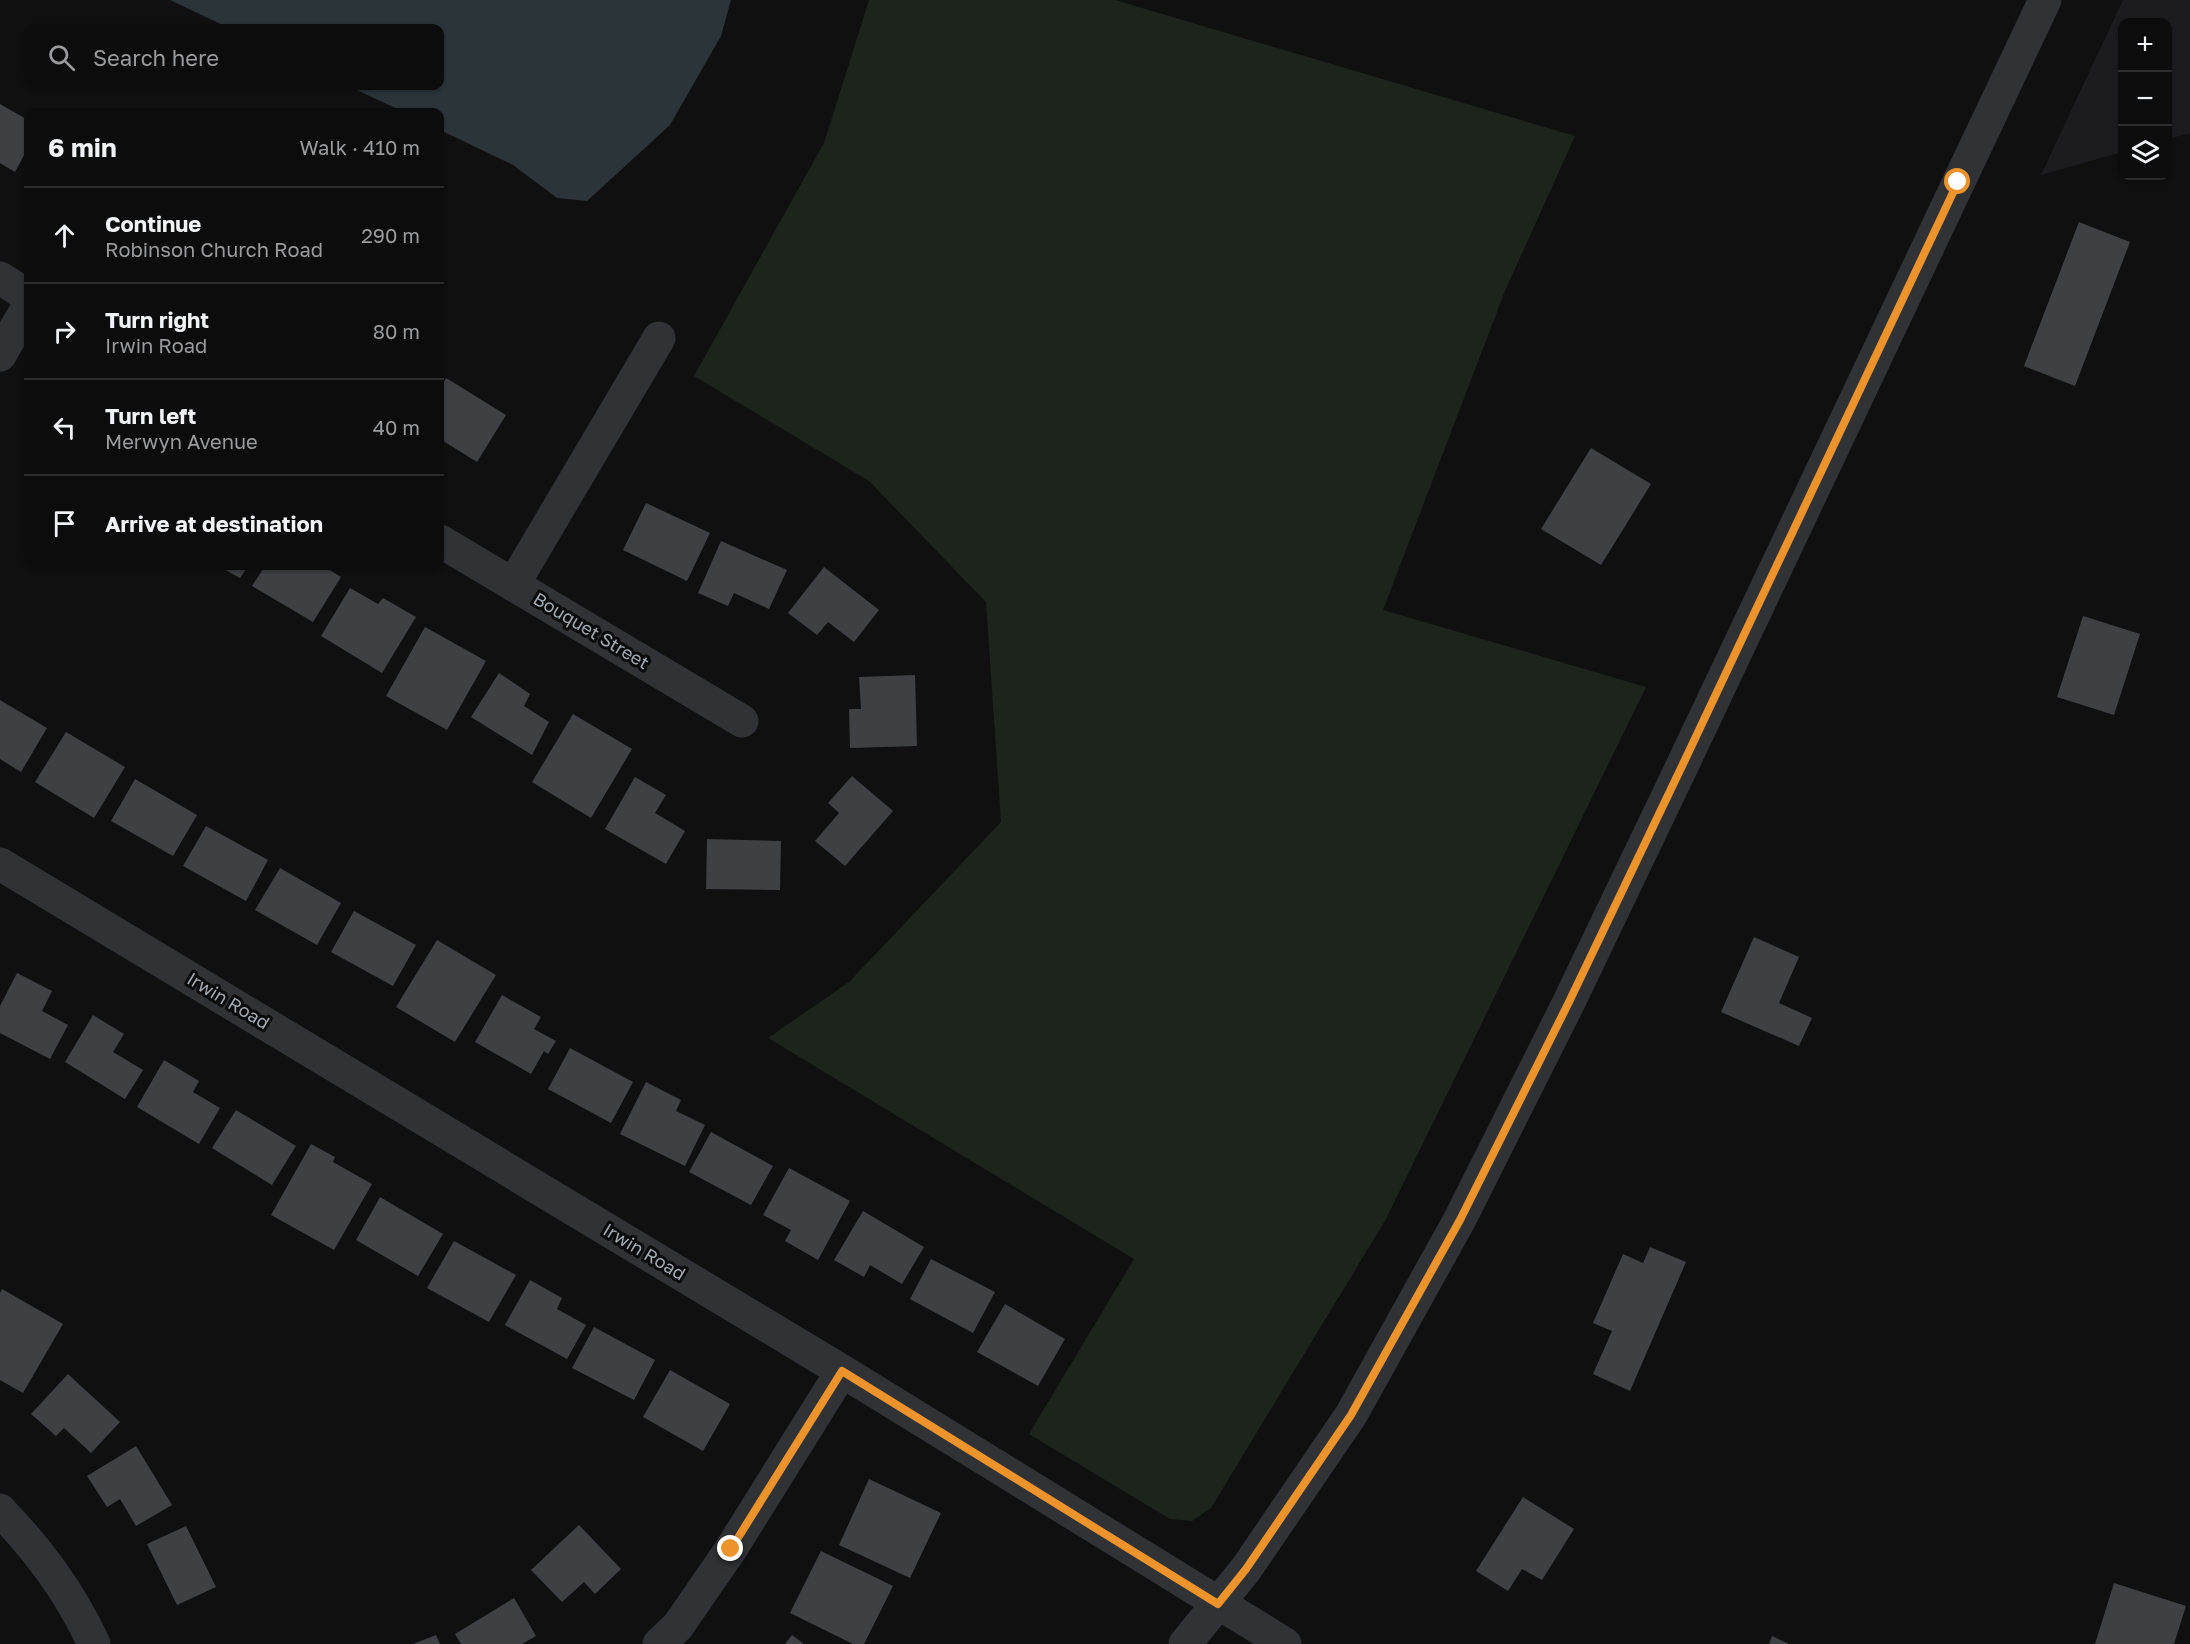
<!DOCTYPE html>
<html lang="en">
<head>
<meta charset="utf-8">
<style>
	body { margin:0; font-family:"Golos Text",sans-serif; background:#1a1a1b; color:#f1f3f6 }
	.controls { position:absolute; right:18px; top:18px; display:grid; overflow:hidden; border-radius:12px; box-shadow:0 2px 4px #0004 }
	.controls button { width:54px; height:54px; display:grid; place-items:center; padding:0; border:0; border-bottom:2px solid #2c2c2e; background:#0c0c0d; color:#f1f3f6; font:30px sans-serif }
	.stop { position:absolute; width:18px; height:18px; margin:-14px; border:4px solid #ed932c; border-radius:50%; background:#fff }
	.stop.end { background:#ed932c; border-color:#fff; box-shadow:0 2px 6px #0008 }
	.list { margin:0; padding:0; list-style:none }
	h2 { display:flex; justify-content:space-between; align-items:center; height:78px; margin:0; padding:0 24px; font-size:26px }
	h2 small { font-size:20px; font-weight:400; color:#9a9b9d }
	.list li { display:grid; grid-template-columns:39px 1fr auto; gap:18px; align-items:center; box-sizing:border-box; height:96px; padding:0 24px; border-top:2px solid #2c2c2e }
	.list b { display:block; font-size:22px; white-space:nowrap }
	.list p { margin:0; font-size:20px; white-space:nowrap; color:#9a9b9d }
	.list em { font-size:20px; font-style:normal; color:#9a9b9d }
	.icon { flex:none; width:33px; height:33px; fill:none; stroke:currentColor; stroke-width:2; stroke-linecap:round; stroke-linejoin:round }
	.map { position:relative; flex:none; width:2190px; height:1644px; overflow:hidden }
	.search { position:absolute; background:#0c0c0d; box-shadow:0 2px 4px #0004; left:24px; top:24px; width:420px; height:66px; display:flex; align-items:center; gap:15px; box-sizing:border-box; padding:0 21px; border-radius:12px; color:#9a9b9d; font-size:22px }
	.panel { position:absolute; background:#0c0c0d; box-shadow:0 2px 4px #0004; left:24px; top:108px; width:420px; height:462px; border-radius:12px }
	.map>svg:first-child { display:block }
	.built { fill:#1c1c1e }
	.green { fill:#1c241c }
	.water { fill:#2a3439 }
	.building { fill:#3f4044 }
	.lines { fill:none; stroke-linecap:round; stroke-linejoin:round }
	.minor { stroke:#313236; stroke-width:33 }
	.route { stroke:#ed932c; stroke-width:8 }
	.labels { text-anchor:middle; stroke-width:6; stroke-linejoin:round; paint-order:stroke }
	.street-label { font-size:18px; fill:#a1a9b2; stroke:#0b0b0c }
</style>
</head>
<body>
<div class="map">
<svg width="2190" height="1644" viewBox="0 0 2190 1644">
	<rect width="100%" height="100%" fill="#101011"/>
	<path class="built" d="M2123,0H2190V133L2168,139V22H2122V152L2041,175Z"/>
	<path class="green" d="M869,0H1115L1575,136L1505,291L1383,610L1646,687L1386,1219L1211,1508L1192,1521L1170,1519L1029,1434L1134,1259L768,1038L849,982L1001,822L986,602L869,481L694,376L824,143Z"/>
	<path class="water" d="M170,0H731L721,36L670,125L587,201L557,198L513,165L440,130V112H404L348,86H440V28H229Z"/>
	<path class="building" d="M0,104L28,120V148L15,172L0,163Z
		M2079,222L2130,242L2075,386L2024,366Z
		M446,378L506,415L477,462L440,439V389Z
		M1591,448L1651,484L1601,565L1541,529Z
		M646,503L710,533L687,581L623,550Z
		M721,541L787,570L769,609L734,593L728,606L698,593Z
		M218,566H248L240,578Z
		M265,566H323L341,577L313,622L252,586Z
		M824,567L879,610L854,642L828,622L817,635L788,613Z
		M350,588L378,604L383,598L416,617L382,673L321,636Z
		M2083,616L2140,634L2114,715L2057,697Z
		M425,627L486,661L447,730L386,696Z
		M499,673L530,694L524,706L549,722L532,755L471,717Z
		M915,675L917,746L850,748L849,709H861L859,677Z
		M0,700L47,728L21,772L0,759Z
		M573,714L632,749L591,818L532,782Z
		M66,732L125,767L94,818L35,782Z
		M852,776L893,811L845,866L815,841L839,813L828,803Z
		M635,777L666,795L655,813L685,831L666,864L605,829Z
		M135,779L197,815L173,856L111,821Z
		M206,826L268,860L246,901L183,866Z
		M707,839L781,841L780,890L706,889Z
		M280,868L341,903L317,945L255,910Z
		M354,911L416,945L393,986L331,952Z
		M1754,937L1799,957L1779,1003L1812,1018L1799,1046L1721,1012Z
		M437,940L496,975L455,1042L396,1007Z
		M17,973L52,991L42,1011L68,1025L50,1059L0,1033V1006Z
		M502,995L541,1017L534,1029L556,1041L548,1054L544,1051L531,1074L475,1042Z
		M93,1015L124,1034L113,1052L143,1070L125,1099L65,1062Z
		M570,1048L633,1082L611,1123L548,1089Z
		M164,1060L199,1081L193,1092L220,1108L199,1144L137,1107Z
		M646,1082L681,1100L676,1111L705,1125L685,1166L620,1134Z
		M236,1110L296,1146L272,1185L212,1148Z
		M711,1132L773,1166L751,1205L689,1172Z
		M311,1144L335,1157L333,1162L372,1184L334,1250L271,1215Z
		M789,1168L850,1201L818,1260L785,1241L791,1230L763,1215Z
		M380,1197L443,1234L418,1276L356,1240Z
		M863,1211L924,1247L902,1284L870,1265L864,1277L834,1260Z
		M454,1241L516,1275L489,1322L427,1288Z
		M1650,1247L1686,1262L1630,1391L1593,1374L1612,1331L1593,1323L1623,1254L1643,1263Z
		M931,1259L995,1292L973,1333L910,1299Z
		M530,1280L562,1298L557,1309L586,1325L567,1359L505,1325Z
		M2,1289L63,1324L23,1393L0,1380V1293Z
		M1005,1304L1065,1339L1038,1386L977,1352Z
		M594,1327L655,1360L634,1400L572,1368Z
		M670,1370L730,1404L703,1451L643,1417Z
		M68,1374L120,1422L91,1453L64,1428L56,1436L31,1414Z
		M136,1446L172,1505L136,1526L120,1499L107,1507L87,1476Z
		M869,1479L941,1513L910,1578L839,1545Z
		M1523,1497L1574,1529L1542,1580L1522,1569L1508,1591L1476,1571Z
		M579,1525L621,1569L595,1594L584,1582L562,1602L531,1570Z
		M186,1526L216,1587L177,1605L147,1544Z
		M821,1551L893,1586L864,1644H853L790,1613Z
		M2114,1583L2186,1606L2174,1644H2095Z
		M514,1598L536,1636L522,1644H461L455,1634Z
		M436,1635L440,1644H413Z
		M792,1635L804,1644H785Z
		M1772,1636L1789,1644H1769Z"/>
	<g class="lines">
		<path class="minor" d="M0,278L28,296
			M0,355L28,307
			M440,541L742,721
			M513,585L659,338
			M0,864L842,1371L1285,1644
			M0,1510C39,1551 70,1592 94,1644
			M659,1644L678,1626L731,1549L842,1371
			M1185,1644L1246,1569L1351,1415L1460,1219L1568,1004L1683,764L2045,0"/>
	</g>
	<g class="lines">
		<path class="route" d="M731,1549L842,1371L1218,1604L1246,1569L1351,1415L1460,1220L1568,1004L1683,764L1958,182"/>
	</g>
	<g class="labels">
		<g class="street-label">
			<text transform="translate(591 631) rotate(31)" y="6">Bouquet Street</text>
			<text transform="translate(228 1001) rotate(31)" y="6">Irwin Road</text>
			<text transform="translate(644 1252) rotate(31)" y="6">Irwin Road</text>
		</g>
	</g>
</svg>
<div class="controls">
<button>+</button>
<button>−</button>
<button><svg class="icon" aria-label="layers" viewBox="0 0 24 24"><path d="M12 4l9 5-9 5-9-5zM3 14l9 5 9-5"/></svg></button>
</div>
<div class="stop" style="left:1958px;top:182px"></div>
<div class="stop end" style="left:731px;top:1549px"></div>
<div class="search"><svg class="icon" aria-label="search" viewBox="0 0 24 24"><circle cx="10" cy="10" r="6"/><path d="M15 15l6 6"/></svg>Search here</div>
<section class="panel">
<h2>6 min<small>Walk · 410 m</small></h2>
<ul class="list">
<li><svg class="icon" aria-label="ahead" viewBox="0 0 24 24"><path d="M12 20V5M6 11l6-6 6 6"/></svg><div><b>Continue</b><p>Robinson Church Road</p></div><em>290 m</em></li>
<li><svg class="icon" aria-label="right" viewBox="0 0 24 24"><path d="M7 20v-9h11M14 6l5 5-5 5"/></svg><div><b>Turn right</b><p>Irwin Road</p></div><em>80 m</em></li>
<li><svg class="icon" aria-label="left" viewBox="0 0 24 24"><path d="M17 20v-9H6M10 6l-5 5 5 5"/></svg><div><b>Turn left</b><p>Merwyn Avenue</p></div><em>40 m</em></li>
<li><svg class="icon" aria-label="arrive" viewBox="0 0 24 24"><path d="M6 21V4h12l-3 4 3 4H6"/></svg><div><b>Arrive at destination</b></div></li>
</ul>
</section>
</div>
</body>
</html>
